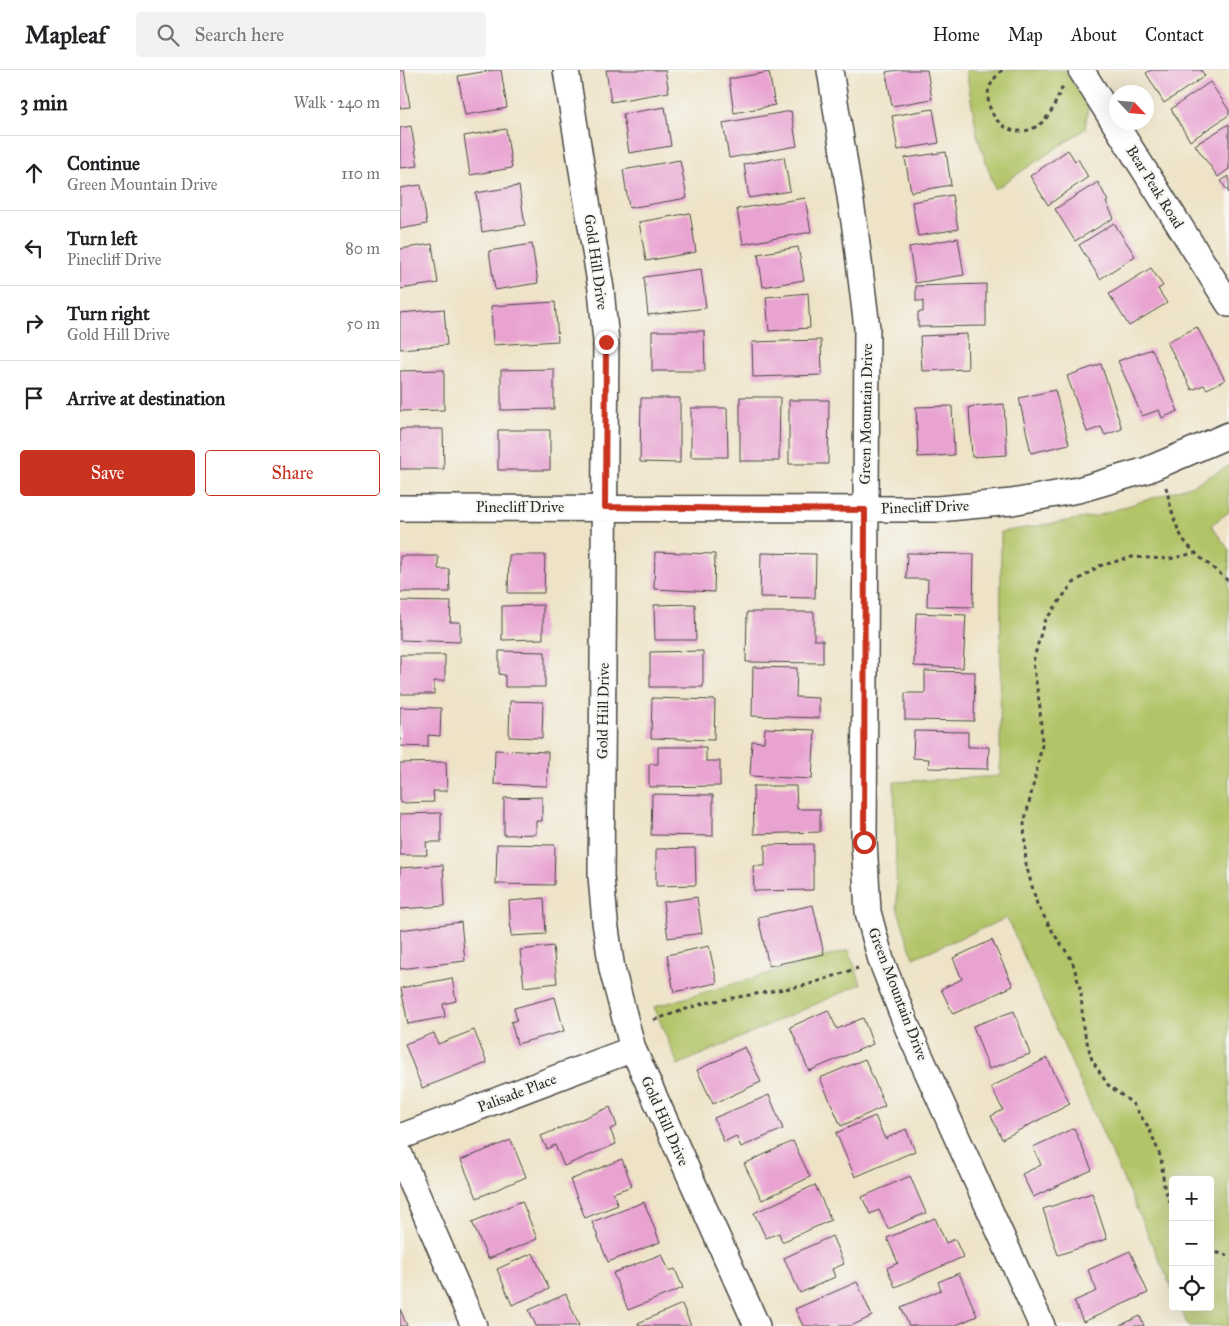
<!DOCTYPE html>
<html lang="en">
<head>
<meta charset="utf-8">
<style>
	body { margin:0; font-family:"IM FELL Great Primer",serif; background:#f2f2f2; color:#202124 }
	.controls { position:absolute; right:15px; bottom:15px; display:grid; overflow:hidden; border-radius:5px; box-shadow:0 5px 20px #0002 }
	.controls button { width:45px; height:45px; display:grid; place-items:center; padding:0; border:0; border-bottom:1px solid #e0e0e0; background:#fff; color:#202124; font:25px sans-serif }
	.compass { position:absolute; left:709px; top:15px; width:45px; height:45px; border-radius:50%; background:#fff; box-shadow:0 5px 20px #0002; rotate:116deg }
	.stop { position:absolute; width:15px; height:15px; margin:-11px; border:4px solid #c8321e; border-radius:50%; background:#fff }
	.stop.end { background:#c8321e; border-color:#fff; box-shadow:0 1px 5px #0008 }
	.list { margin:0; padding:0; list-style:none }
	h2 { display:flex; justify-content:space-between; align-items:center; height:65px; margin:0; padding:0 20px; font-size:21px }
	h2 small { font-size:16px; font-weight:400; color:#757577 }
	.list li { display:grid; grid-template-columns:32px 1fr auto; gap:15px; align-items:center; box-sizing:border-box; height:75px; padding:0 20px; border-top:1px solid #e0e0e0 }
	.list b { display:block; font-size:19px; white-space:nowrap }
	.list p { margin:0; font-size:16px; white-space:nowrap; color:#757577 }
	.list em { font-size:16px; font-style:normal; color:#757577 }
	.actions { display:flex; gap:10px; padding:15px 20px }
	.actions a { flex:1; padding:11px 0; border:1px solid #c8321e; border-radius:5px; text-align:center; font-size:18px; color:#c8321e }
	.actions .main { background:#c8321e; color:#fff }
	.icon { flex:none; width:28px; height:28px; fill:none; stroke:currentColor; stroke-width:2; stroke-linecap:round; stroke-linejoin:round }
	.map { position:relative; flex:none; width:829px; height:1256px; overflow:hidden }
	header { display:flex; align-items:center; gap:30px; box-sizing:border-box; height:70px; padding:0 25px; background:#fff; border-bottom:1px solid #e0e0e0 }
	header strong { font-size:24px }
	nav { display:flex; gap:28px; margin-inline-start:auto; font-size:18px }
	.search { width:350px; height:45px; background:#f2f2f2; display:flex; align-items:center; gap:12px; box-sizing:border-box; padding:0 18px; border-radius:5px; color:#757577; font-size:19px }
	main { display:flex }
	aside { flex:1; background:#fff }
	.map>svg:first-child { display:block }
	.green { fill:#b2c467; stroke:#6e7849 }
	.building { fill:#e9a3d1 }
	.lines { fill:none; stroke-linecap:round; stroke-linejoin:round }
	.minor-casing { stroke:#484742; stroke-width:28 }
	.path { stroke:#484742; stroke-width:3; stroke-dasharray:4 4; stroke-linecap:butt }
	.minor { stroke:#fff; stroke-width:25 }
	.route { stroke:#c8321e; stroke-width:6 }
	.labels { text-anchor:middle; stroke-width:4.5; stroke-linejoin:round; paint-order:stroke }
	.street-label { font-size:15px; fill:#2b2b2b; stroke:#f6f6f2 }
</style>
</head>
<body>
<header>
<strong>Mapleaf</strong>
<div class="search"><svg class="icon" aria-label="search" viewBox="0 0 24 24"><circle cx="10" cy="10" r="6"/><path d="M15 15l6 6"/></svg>Search here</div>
<nav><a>Home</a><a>Map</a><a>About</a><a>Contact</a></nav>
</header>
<main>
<aside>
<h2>3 min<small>Walk · 240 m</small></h2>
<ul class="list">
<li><svg class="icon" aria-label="ahead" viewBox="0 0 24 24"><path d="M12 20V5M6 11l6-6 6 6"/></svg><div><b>Continue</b><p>Green Mountain Drive</p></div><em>110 m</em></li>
<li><svg class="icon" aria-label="left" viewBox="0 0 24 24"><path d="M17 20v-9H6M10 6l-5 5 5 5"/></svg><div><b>Turn left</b><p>Pinecliff Drive</p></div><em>80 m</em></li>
<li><svg class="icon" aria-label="right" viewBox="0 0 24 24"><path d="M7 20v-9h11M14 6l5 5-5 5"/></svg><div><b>Turn right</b><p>Gold Hill Drive</p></div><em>50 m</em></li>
<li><svg class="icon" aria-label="arrive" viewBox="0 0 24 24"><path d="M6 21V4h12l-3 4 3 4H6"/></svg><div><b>Arrive at destination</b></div></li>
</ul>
<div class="actions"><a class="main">Save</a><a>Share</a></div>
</aside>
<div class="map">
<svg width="829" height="1256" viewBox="0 0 829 1256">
	<rect width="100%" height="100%" fill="#f6f6f2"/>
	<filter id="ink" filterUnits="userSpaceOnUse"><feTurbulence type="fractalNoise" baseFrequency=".02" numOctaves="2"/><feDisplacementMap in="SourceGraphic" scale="10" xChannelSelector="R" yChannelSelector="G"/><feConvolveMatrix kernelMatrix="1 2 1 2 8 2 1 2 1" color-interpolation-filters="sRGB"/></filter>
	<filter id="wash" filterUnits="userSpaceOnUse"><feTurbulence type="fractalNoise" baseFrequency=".0096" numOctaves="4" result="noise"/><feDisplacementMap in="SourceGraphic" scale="20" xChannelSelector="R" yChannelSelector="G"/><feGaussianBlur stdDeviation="1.12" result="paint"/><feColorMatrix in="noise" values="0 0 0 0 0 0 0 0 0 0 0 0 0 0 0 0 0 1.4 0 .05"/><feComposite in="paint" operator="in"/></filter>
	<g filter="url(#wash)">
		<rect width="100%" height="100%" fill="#eee3c7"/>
		<path class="green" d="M566,0H665L688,37L685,59L595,119L577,65Z
			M829,396V442L811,455L829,480V1256H788L780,1237H810V1110H773V1221L607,848L513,888L497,837L494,712L600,706L601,462L696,446L793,415Z
			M449,880L461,914L278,995L254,937Z"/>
		<g id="blocks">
			<path class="building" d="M0,0H4L10,37L0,38Z
				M94,0H101L107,38L65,45L58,6Z
				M206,0H265L269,22L211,32Z
				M499,0H527L532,29L492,36L486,2Z
				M751,0H801L805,6L764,33L746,3Z
				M369,2L375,35L334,43L329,9Z
				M810,12L829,40V45L790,71L771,39Z
				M265,37L271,76L229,83L223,44Z
				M533,39L539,73L498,80L492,46Z
				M391,41L397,76L329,88L323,53Z
				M829,54V99L818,107L795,75Z
				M11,56L18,96L0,98V58Z
				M106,59L112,98L70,105L64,66Z
				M668,80L675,91L678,89L688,107L648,135L630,106Z
				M546,82L551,115L511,122L505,88Z
				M384,87L390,121L349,128L344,94Z
				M280,90L287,128L229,138L223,100Z
				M829,106V123L821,111Z
				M698,112L708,131L706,132L714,148L675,171L655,139Z
				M21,115L27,154L0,159V118Z
				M119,116L125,155L82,162L76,123Z
				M552,125L558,159L518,166L512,132Z
				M405,128L411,162L343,174L337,139Z
				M290,143L296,182L246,191L239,152Z
				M714,153L735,186L700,209L679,175Z
				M558,168L564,205L515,213L509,177Z
				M32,174L38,213L0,219V179Z
				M132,174L138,213L95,220L89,181Z
				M398,177L404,210L363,217L358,184Z
				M751,198L763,216L758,219L767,233L729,256L709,224Z
				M301,199L306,238L248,245L244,207Z
				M586,214V256L518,257V242H523V231H516V216Z
				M408,223L410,258L369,261L366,227Z
				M155,232L158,271L93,275L91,236Z
				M44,239L47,275L0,279V243Z
				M797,257L825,310L807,319L804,315L792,320L767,272Z
				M252,261H304L305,301H252Z
				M567,264L568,299L522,301L520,266Z
				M421,270L422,305L353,307L352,272Z
				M752,279L778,341L762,348L759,340L742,346L718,291Z
				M701,294L722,359L705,365L701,357L687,362L667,306Z
				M154,299V339L101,340V300Z
				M44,300V340L0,341V301Z
				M655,320L669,374L631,383L619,328Z
				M340,327H380L379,391H340Z
				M241,328H280V393L240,392Z
				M389,330H429L428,394H389Z
				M604,334L607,385L572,387L569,337Z
				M552,336L554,385L518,387L516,337Z
				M291,338H327L328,387H291Z
				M0,359H43L44,399H0Z
				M98,360H150V400H98Z
				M255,482L315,484L314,522L254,519Z
				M361,483L416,484L415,528L360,527Z
				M507,483L574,484L573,537L527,536L528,509H506Z
				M109,485H145L144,523H108Z
				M0,486H38V499H49L50,522H0Z
				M0,531L51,532L50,552H60V572L0,570Z
				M295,534L296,570H255L254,535Z
				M143,535V569L102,570V536Z
				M347,542H414V570H423V593L346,592Z
				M516,543L566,545L563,598L514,596Z
				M99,581L145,582V617H105V605L99,604Z
				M303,581V617H250V582Z
				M0,585H45V611H34V624H0Z
				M353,597L397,598L396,627L419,628V648L352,646Z
				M525,601L575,602L574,651L505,650V623H525Z
				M252,628L315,630L314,670L251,668Z
				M110,631L143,632L142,668L109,667Z
				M0,637L41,638L40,666L28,665V677L0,676Z
				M365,658L415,660L412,709L350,706L352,671L364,672Z
				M514,661L568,662V677H589L588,699L528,698L529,689L513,688Z
				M258,677H306V691H320V716L249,717V694H258Z
				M95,680L148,682L147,716L94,714Z
				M46,692L47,721H33L34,732L0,733V693Z
				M353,716H396L397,739H420V762L354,764Z
				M252,724L313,725V766L251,765Z
				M142,727V751H136V764L104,765V728Z
				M41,743V772H26L27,785H0V744Z
				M97,774L155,775L154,815L96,814Z
				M413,774V820L354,821L353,796H365V775Z
				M295,778L296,815L256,816V779Z
				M43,795L45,836L0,839V798Z
				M297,827L302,863L268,868L263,832Z
				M144,828L146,864L111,866L109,831Z
				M413,835L424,884L369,896L358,847Z
				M61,852L65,891L0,899V860Z
				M592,870L613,916L553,944L541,919L562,909L553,888Z
				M153,876L157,913L124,917L120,880Z
				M309,876L317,913L274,922L267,885Z
				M52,908L56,931L43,934L45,947L8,954L1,918Z
				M155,927L164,961L117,974L111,952L117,950L114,938Z
				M428,940L437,959L463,948L473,974L409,1001L390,957Z
				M614,941L630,984L589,999L573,956Z
				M74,960L87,993L22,1018L5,974L34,963L38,974Z
				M345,977L361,1012L313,1034L297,1000Z
				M647,988L670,1034L602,1069L591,1046L603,1040L591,1017Z
				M465,989L485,1036L441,1056L420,1008Z
				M369,1025L383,1059L341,1077L336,1066L324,1072L314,1048Z
				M210,1037L217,1056L210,1059L216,1074L164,1096L155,1075L147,1079L141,1066Z
				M475,1046L485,1069L506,1059L515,1081L455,1107L436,1063Z
				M674,1058L692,1100L633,1127L622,1104L641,1095L633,1077Z
				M111,1070L126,1107L77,1128L61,1090Z
				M393,1071L410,1107L362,1130L344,1094Z
				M222,1089L232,1116L213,1123L218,1135L185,1148L170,1110Z
				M510,1106L526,1143L488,1159L479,1140L470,1144L462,1127Z
				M415,1115L431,1150L382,1172L379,1163L366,1168L354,1143Z
				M692,1123L707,1169L658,1185L643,1139Z
				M122,1131L137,1169L88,1189L72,1152Z
				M244,1132L260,1172L208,1192L192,1152Z
				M535,1148L546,1173L555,1169L563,1187L495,1217L487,1198L498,1193L487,1168Z
				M432,1166L444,1194L432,1199L435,1207L400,1223L384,1188Z
				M730,1181L748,1223L683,1252L674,1231L697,1221L688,1200Z
				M133,1183L149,1219L112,1235L97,1199Z
				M262,1184L269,1201L275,1199L283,1218L228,1240L213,1203Z
				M559,1203L577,1246L554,1256H509L501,1237L541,1220L538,1212Z
				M457,1212L472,1246L451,1256H403L395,1239Z
				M166,1224L179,1256H136L129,1240Z
				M282,1234L291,1256H239L238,1253Z
				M0,1239L7,1256H0Z
				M740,1246L744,1256H719Z"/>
		</g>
	</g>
	<g filter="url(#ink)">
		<use href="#blocks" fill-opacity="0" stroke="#484742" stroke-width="1"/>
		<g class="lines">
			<g class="minor-casing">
				<path id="minor" d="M166,0L201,219L206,272L201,806L205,852L212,899L233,979L357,1256
					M430,0L455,158L467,258L464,771L468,842L481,890L508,959L642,1256
					M681,0L829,234
					M0,438L538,439L612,432L678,420L747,400L829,365
					M0,1067L233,979
					M0,1085L74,1256"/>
			</g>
			<path class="path" d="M602,0C597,5 591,12 589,19C584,38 599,61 619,61C637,62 650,47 656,31C659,25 660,19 666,15
				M766,417C770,434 774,454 783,469C795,486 815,498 829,512
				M254,950L304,933L407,915L458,898
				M773,1140L764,1116L761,1088L749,1058L732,1033L708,1015L692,990L683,957L681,922L672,890L654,864L637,834L626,795L624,754L634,712L642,675L640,638L633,592L644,552L672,514L699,496L732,487L769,489L795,483
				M810,1178L815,1182L829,1186"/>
			<use href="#minor" class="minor"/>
		</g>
	</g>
	<g class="lines" filter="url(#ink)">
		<path class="route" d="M206,272L205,437L465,440L464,772"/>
	</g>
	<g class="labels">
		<g class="street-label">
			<text transform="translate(755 117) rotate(58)" y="5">Bear Peak Road</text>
			<text transform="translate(196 192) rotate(82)" y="5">Gold Hill Drive</text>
			<text transform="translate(466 344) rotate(-89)" y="5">Green Mountain Drive</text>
			<text x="120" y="442">Pinecliff Drive</text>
			<text transform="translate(525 437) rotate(-2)" y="5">Pinecliff Drive</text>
			<text transform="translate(203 641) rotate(-89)" y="5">Gold Hill Drive</text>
			<text transform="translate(498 924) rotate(69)" y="5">Green Mountain Drive</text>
			<text transform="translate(117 1023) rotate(-21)" y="5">Palisade Place</text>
			<text transform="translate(265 1051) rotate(66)" y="5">Gold Hill Drive</text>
		</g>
	</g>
</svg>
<div class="controls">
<button>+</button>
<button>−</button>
<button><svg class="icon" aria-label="locate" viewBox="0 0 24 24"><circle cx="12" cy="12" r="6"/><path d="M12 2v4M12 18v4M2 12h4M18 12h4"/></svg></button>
</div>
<svg class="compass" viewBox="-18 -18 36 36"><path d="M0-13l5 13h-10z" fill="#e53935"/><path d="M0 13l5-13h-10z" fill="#757577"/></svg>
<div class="stop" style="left:464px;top:772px"></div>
<div class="stop end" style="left:206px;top:272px"></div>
</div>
</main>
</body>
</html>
